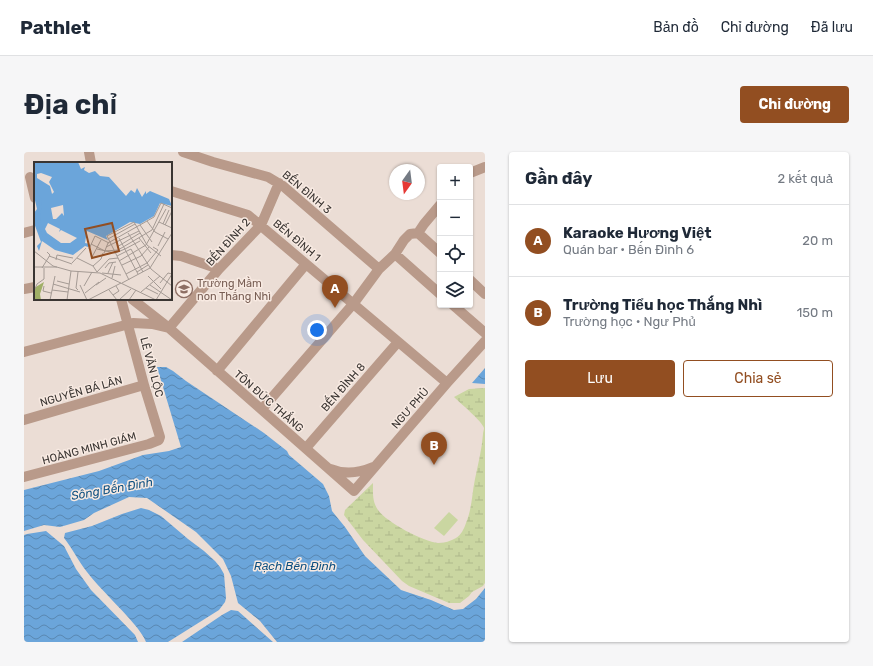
<!DOCTYPE html>
<html lang="vi">
<head>
<meta charset="utf-8">
<style>
	body { margin:0; font-family:Rubik,sans-serif; background:#f6f6f7; color:#1f2937 }
	.controls { position:absolute; right:12px; top:12px; display:grid; overflow:hidden; border-radius:4px; box-shadow:0 1px 3px #0004 }
	.controls button { width:36px; height:36px; display:grid; place-items:center; padding:0; border:0; border-bottom:1px solid #e0e1e3; background:#fff; color:#1f2937; font:20px sans-serif }
	.compass { position:absolute; left:365px; top:12px; width:36px; height:36px; border-radius:50%; background:#fff; box-shadow:0 1px 3px #0004; rotate:194deg }
	.you { position:absolute; left:293px; top:178px; width:14px; height:14px; margin:-10px; border:3px solid #fff; border-radius:50%; background:#1a73e8; box-shadow:0 0 0 6px #1a73e833 }
	.badge { display:grid; place-items:center; width:26px; height:26px; border-radius:50%; background:#924e21; color:#fff; font-size:13px; font-weight:700 }
	.pin { position:absolute; translate:-50% -33px; filter:drop-shadow(0 1px 2px #0008) }
	.pin::after { content:''; position:absolute; top:21px; width:14px; height:12px; background:inherit; clip-path:polygon(0 0,100% 0,50% 100%) }
	.list { margin:0; padding:0; list-style:none }
	h2 { display:flex; justify-content:space-between; align-items:center; height:52px; margin:0; padding:0 16px; font-size:17px }
	h2 small { font-size:13px; font-weight:400; color:#747a83 }
	.list li { display:grid; grid-template-columns:26px 1fr auto; gap:12px; align-items:center; box-sizing:border-box; height:72px; padding:0 16px; border-top:1px solid #e0e1e3 }
	.list b { display:block; font-size:15px; white-space:nowrap }
	.list p { margin:0; font-size:13px; white-space:nowrap; color:#747a83 }
	.list em { font-size:13px; font-style:normal; color:#747a83 }
	.actions { display:flex; gap:8px; padding:12px 16px }
	.actions a { flex:1; padding:9px 0; border:1px solid #924e21; border-radius:4px; text-align:center; font-size:14px; color:#924e21 }
	.actions .main { background:#924e21; color:#fff }
	.icon { flex:none; width:22px; height:22px; fill:none; stroke:currentColor; stroke-width:2; stroke-linecap:round; stroke-linejoin:round }
	.map { position:relative; flex:none; width:461px; height:490px; overflow:hidden; border-radius:4px }
	header { display:flex; align-items:center; gap:24px; box-sizing:border-box; height:56px; padding:0 20px; background:#fff; border-bottom:1px solid #e0e1e3 }
	header strong { font-size:19px }
	nav { display:flex; gap:22px; margin-inline-start:auto; font-size:14px }
	.intro { display:flex; align-items:center; justify-content:space-between; box-sizing:border-box; height:96px; padding:0 24px }
	h1 { margin:0; font-size:28px }
	.button { padding:10px 18px; border-radius:4px; background:#924e21; color:#fff; font-size:14px; font-weight:700 }
	main { display:flex; gap:24px; padding:0 24px }
	aside { flex:1; background:#fff; border-radius:4px; box-shadow:0 1px 3px #0004 }
	.map>svg:first-child { display:block }
	.grass { fill:#cad6a1 }
	.wetland { fill:url(#wetland-marsh) }
	.water { fill:url(#water-waves) }
	.lines { fill:none; stroke-linecap:round; stroke-linejoin:round }
	.minor { stroke:#b99a8a; stroke-width:10 }
	.labels { text-anchor:middle; stroke-width:3; stroke-linejoin:round; paint-order:stroke }
	.street-label { font-size:11px; fill:#3a3532; stroke:#f8eae2 }
	.education-label { font-size:11px; fill:#785e54; stroke:#f8eae2; text-anchor:start }
	.water-label { font-size:12px; font-style:italic; fill:#0e5081; stroke:#f8eae2 }
	.inset-river { fill:none; stroke:#6ba5da; stroke-width:2 }
	.inset-road { fill:none; stroke:#a49a94; stroke-width:1 }
	.view { fill:#924e21; fill-opacity:0.15; stroke:#924e21; stroke-width:2 }
	.inset-edge { fill:none; stroke:#3a3532; stroke-width:2 }
</style>
</head>
<body>
<header>
<strong>Pathlet</strong>
<nav><a>Bản đồ</a><a>Chỉ đường</a><a>Đã lưu</a></nav>
</header>
<div class="intro"><h1>Địa chỉ</h1><a class="button">Chỉ đường</a></div>
<main>
<div class="map">
<svg width="461" height="490" viewBox="0 0 461 490">
	<defs>
		<pattern id="wetland-marsh" width="20" height="14" patternUnits="userSpaceOnUse"><rect width="20" height="14" fill="#cad6a1"/><path d="M1 5h8M5 5V1M11 12h8M15 12V8" fill="none" stroke="#aeb88b"/></pattern>
		<pattern id="water-waves" width="16" height="10" patternUnits="userSpaceOnUse"><rect width="16" height="10" fill="#6ba5da"/><path d="M0 5q4-4 8 0t8 0" fill="none" stroke="#5987b1"/></pattern>
	</defs>
	<rect width="100%" height="100%" fill="#ebddd5"/>
	<path class="grass" d="M425,360L434,368L420,384L410,376Z"/>
	<path class="wetland" d="M461,236V431L459,434L448,440L445,444L436,451H425L385,434L378,429L339,388L320,363L321,358L349,331C349,341 348,349 354,358C362,370 400,390 414,391C420,391 427,389 432,386C437,383 440,377 442,371C448,357 448,341 451,327C454,312 458,297 459,282C459,280 460,278 460,276C458,269 436,251 430,245L445,237Z"/>
	<path class="water" d="M133,215H142L149,219L162,229L240,281L263,299L265,303L299,332L305,344L308,359L321,375L341,404L377,438L407,448L430,458L439,457L452,447L461,436V490H253L236,469L214,451L207,424L199,407L172,380L123,346L105,345L70,361L60,368L36,375L20,373L0,379V338L75,319L119,303L145,299L157,295Z
		M461,216V232L448,231Z
		M117,356L125,358L137,364L164,387L180,399L191,409L196,415L200,422L202,446L201,450L195,458L144,490H122C119,483 115,478 110,472C95,454 77,438 63,420C54,409 49,397 40,386L41,381L68,374L98,362Z
		M22,379L40,394L52,417L67,438L111,483L114,490H0V383L3,382Z
		M207,458L214,459L249,490H158L198,463Z"/>
	<g class="lines">
		<path class="minor" d="M65,0L67,11
			M159,0L189,10L244,25L259,34L355,117
			M446,21L461,15
			M6,25L11,46
			M147,39L224,63L423,231
			M0,81L11,78
			M394,81L400,72L416,53
			M394,81L416,101
			M371,102L416,142
			M147,103L157,104L195,117
			M446,128L461,142
			M0,137L11,135
			M108,147L145,176L330,339L423,231L461,189
			M429,153L461,181
			M0,200L109,171L128,172L145,176L195,117L237,73L255,31
			M193,219L282,112
			M238,257L330,151L355,117L371,102L380,88L386,82L394,81
			M0,268L120,233
			M282,296L374,190
			M307,317C321,323 335,321 349,315
			M0,325L125,292L135,288L136,285L120,233L97,147"/>
	</g>
	<defs>
		<g id="school-ring" transform="scale(0.9)"><circle r="9.5" fill="#f8eae2" stroke="#8d6e63" stroke-width="1.5"/><path d="M0-5L7-2L0 1L-7-2ZM-4 1L0 2.5L4 1V4Q0 6-4 4Z" fill="#8d6e63"/></g>
	</defs>
	<g fill-rule="evenodd">
		<use href="#school-ring" x="160" y="137"/>
	</g>
	<g class="labels">
		<g class="street-label">
			<text transform="translate(283 40) rotate(40)" y="4">BẾN ĐÌNH 3</text>
			<text transform="translate(273 88) rotate(40)" y="4">BẾN ĐÌNH 1</text>
			<text transform="translate(204 90) rotate(-48)" y="4">BẾN ĐÌNH 2</text>
			<text transform="translate(128 215) rotate(75)" y="4">LÊ VĂN LỘC</text>
			<text transform="translate(319 235) rotate(-49)" y="4">BẾN ĐÌNH 8</text>
			<text transform="translate(57 239) rotate(-16)" y="4">NGUYỄN BÁ LÂN</text>
			<text transform="translate(245 249) rotate(41)" y="4">TÔN ĐỨC THẮNG</text>
			<text transform="translate(386 256) rotate(-49)" y="4">NGƯ PHỦ</text>
			<text transform="translate(65 296) rotate(-15)" y="4">HOÀNG MINH GIÁM</text>
		</g>
		<g class="education-label">
			<text x="173" y="135">Trường Mầm<tspan x="173" dy="13">non Thắng Nhì</tspan></text>
		</g>
		<g class="water-label">
			<text transform="translate(88 337) rotate(-10)" y="4">Sông Bến Đình</text>
			<text x="271" y="418">Rạch Bến Đình</text>
		</g>
	</g>
	<g transform="translate(10 10)">
		<rect width="138" height="138" fill="#ebddd5"/>
		<path d="M10,120L6,132L7,138H0V126Z" fill="#a0af66"/>
		<path d="M0,0H44L47,7L51,5L50,8L55,11L61,9L66,14L75,15L92,34L97,28L101,31L103,26L108,35L112,29V32L116,29L135,37L138,44L126,41L120,54L106,62L96,60L72,74L74,78L53,69L51,81L56,82L54,85L51,84L39,93L21,88L8,79L5,89L3,84L7,80L0,61V51L3,47L0,34ZM7,11L18,15L15,20L20,30L18,32L16,24L3,16V12ZM29,43L30,54L28,51L22,57H19L17,46ZM14,61L26,67L25,70L27,68L43,76L36,81H27L13,71L11,67Z" fill="#6ba5da" fill-rule="evenodd"/>
		<path class="inset-river" d="M0,28L7,38L5,58L11,74L21,82L37,88L39,92M0,29L4,34V58L10,75L20,83L39,90"/>
		<path class="inset-road" d="M113,59L121,70L134,77M125,60L138,66M129,62L135,48M106,63L118,80M131,63L138,49M94,71L117,107L138,124M85,76L104,112M105,76L117,91M74,77L101,62M57,82L71,89L84,88L118,68L130,42M124,84L131,70M72,85L105,69M83,85L106,71M55,87L61,74L75,81M63,87L81,91L91,87M91,87L106,79M0,89L19,104L37,109L66,111L122,138M70,91L74,81L120,55L127,41L138,46M15,94L38,102M83,94L97,87L109,110M58,95L67,78M43,96L59,104L63,110M22,98L23,93L39,96M85,99L112,83L132,47M38,101L52,86M88,103L107,94L115,85M59,104L67,97L69,91M0,105H23M8,106L16,93L13,90M71,106L75,101L82,100M44,110L42,126L44,128M63,110L75,97L84,96M103,110L114,103M68,111L87,113M74,111L79,100M92,112L113,101L124,88L119,85M114,114L127,127M78,116L81,104M95,118L73,74L100,60L113,83L127,94M23,119L35,122M88,121L116,106L138,71M126,121L134,111L138,112M19,122L46,130M46,123L53,138M62,123L72,116M116,123L138,138M10,124L9,129L17,131M50,124L58,110M112,126L124,132M18,128L34,130M75,128L83,138M0,129L3,122L10,117V106M107,130L126,114M51,131L65,120M79,133L85,129L82,124M16,138L21,114M33,138L37,109M54,138L87,121M85,138L97,127M95,138L102,128M122,138L138,112"/>
		<path class="view" d="M78,61L85,89L58,96L51,67Z"/>
		<rect width="138" height="138" class="inset-edge"/>
	</g>
</svg>
<div class="controls">
<button>+</button>
<button>−</button>
<button><svg class="icon" aria-label="locate" viewBox="0 0 24 24"><circle cx="12" cy="12" r="6"/><path d="M12 2v4M12 18v4M2 12h4M18 12h4"/></svg></button>
<button><svg class="icon" aria-label="layers" viewBox="0 0 24 24"><path d="M12 4l9 5-9 5-9-5zM3 14l9 5 9-5"/></svg></button>
</div>
<svg class="compass" viewBox="-18 -18 36 36"><path d="M0-13l5 13h-10z" fill="#e53935"/><path d="M0 13l5-13h-10z" fill="#747a83"/></svg>
<div class="you"></div>
<div class="pin badge" style="left:311px;top:156px">A</div>
<div class="pin badge" style="left:410px;top:313px">B</div>
</div>
<aside>
<h2>Gần đây<small>2 kết quả</small></h2>
<ul class="list">
<li><span class="badge">A</span><div><b>Karaoke Hương Việt</b><p>Quán bar · Bến Đình 6</p></div><em>20 m</em></li>
<li><span class="badge">B</span><div><b>Trường Tiểu học Thắng Nhì</b><p>Trường học · Ngư Phủ</p></div><em>150 m</em></li>
</ul>
<div class="actions"><a class="main">Lưu</a><a>Chia sẻ</a></div>
</aside>
</main>
</body>
</html>
